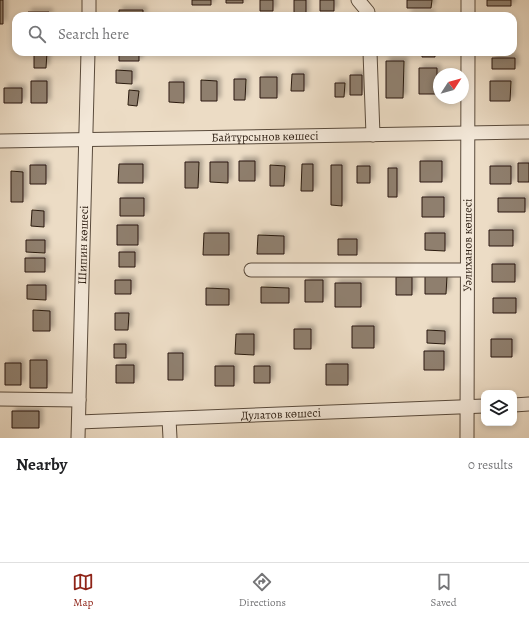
<!DOCTYPE html>
<html lang="en">
<head>
<meta charset="utf-8">
<style>
	body { margin:0; font-family:Alegreya,serif; background:#f2f2f2; color:#202124 }
	.controls { position:absolute; right:12px; bottom:12px; display:grid; overflow:hidden; border-radius:8px; box-shadow:0 2px 6px #0003 }
	.controls button { width:36px; height:36px; display:grid; place-items:center; padding:0; border:0; border-bottom:1px solid #e0e0e0; background:#fff; color:#202124; font:20px sans-serif }
	.compass { position:absolute; left:433px; top:68px; width:36px; height:36px; border-radius:50%; background:#fff; box-shadow:0 2px 6px #0003; rotate:54deg }
	.list { margin:0; padding:0; list-style:none }
	h2 { display:flex; justify-content:space-between; align-items:center; height:52px; margin:0; padding:0 16px; font-size:17px }
	h2 small { font-size:13px; font-weight:400; color:#757577 }
	.icon { flex:none; width:22px; height:22px; fill:none; stroke:currentColor; stroke-width:2; stroke-linecap:round; stroke-linejoin:round }
	.map { position:relative; flex:none; width:529px; height:438px; overflow:hidden }
	.search { position:absolute; background:#fff; box-shadow:0 2px 6px #0003; left:12px; right:12px; top:12px; height:44px; display:flex; align-items:center; gap:10px; box-sizing:border-box; padding:0 14px; border-radius:12px; color:#757577; font-size:15px }
	.sheet { height:124px; background:#fff }
	nav { display:flex; justify-content:space-around; align-items:center; box-sizing:border-box; height:56px; border-top:1px solid #e0e0e0; background:#fff; font-size:11px; color:#757577 }
	nav a { display:grid; justify-items:center; gap:2px }
	nav .on { color:#8f2418 }
	.map>svg:first-child { display:block }
	.building { fill:#8f7f6e; stroke:#2a1b0f; filter:url(#shadow) }
	.lines { fill:none; stroke-linecap:round; stroke-linejoin:round }
	.minor-casing { stroke:#5a4b3c; stroke-width:15 }
	.minor { stroke:#f3e8d9; stroke-width:13 }
	.labels { text-anchor:middle; stroke-width:4; stroke-linejoin:round; paint-order:stroke }
	.street-label { font-size:12px; fill:#2a1b0f; stroke:#f3e8d9 }
</style>
</head>
<body>
<div class="map">
<svg width="529" height="438" viewBox="0 0 529 438">
	<defs>
		<filter id="shadow"><feDropShadow dx="3.5" dy="-3.5" stdDeviation="2" flood-color="#0004"/></filter>
	</defs>
	<rect width="100%" height="100%" fill="#ecdcc5"/>
	<filter id="stains"><feTurbulence type="fractalNoise" baseFrequency=".005" numOctaves="4"/><feColorMatrix values="0 0 0 0 .2 0 0 0 0 .09 0 0 0 0 .02 0 0 0 .5 -.17"/></filter>
	<radialGradient id="worn" r=".72"><stop offset=".6" stop-color="#630" stop-opacity="0"/><stop offset="1" stop-color="#630" stop-opacity=".3"/></radialGradient>
	<path class="building" d="M0,0H3V24H0Z
		M192,0H211V5H192Z
		M226,0H243V3H226Z
		M260,0H273V11H260Z
		M294,0H306V16H294Z
		M320,0H334V11H320Z
		M407,0H432L431,8H407Z
		M487,0H511V6H487Z
		M119,10H143V16H119Z
		M28,12H49V16H28Z
		M408,13H431V16H408Z
		M34,52H47L46,68H34Z
		M119,52H139V61H119Z
		M422,52H435V57H422Z
		M492,58H515V69H492Z
		M386,61H404L403,98H386Z
		M419,68H437V94H419Z
		M116,70L132,71V84L116,83Z
		M292,74H304V91H291Z
		M350,75H362V95H350Z
		M260,77H277V98H260Z
		M234,79H246L245,100H234Z
		M201,80L217,81V101H201Z
		M31,81H47V103H31Z
		M490,81H511L510,101H490Z
		M169,82H184V103L169,102Z
		M335,83H345L344,97H335Z
		M4,88H22V103H4Z
		M129,90L139,91L137,106L128,105Z
		M239,161H255V181H239Z
		M420,161H442V182H420Z
		M185,162H199L198,188H185Z
		M210,162H228V183L210,182Z
		M518,163H529V182H518Z
		M119,164H143V183H118Z
		M302,164H313V191H301Z
		M30,165H46V184H30Z
		M270,165L285,166L284,186H270Z
		M331,165H342V206L331,205Z
		M357,166H370V183H357Z
		M490,166H511V184H490Z
		M388,168H397V197H388Z
		M11,171L23,172V202H11Z
		M422,197H444V217H422Z
		M120,198H144V216H120Z
		M498,198H525V212H498Z
		M32,210L44,211V227L31,226Z
		M117,225H138V245H117Z
		M489,230H513V246H489Z
		M204,233H229V255H203Z
		M425,233H445V251L425,250Z
		M258,235L284,236V254H257Z
		M338,239H357V255H338Z
		M26,240H45V253L26,252Z
		M119,252H135V267H119Z
		M25,258H45V272H25Z
		M492,264H515V282H492Z
		M425,276H447L446,294H425Z
		M396,277H412V295H396Z
		M115,280H131V294H115Z
		M305,280H323V302H305Z
		M335,283H361V307H335Z
		M27,285H46V300L27,299Z
		M261,287L289,288V303H261Z
		M206,288L229,289V305H206Z
		M493,298H516V313H493Z
		M33,310L50,311V331H33Z
		M115,313H129L128,330H115Z
		M352,326H374V348H352Z
		M294,329H311V349H294Z
		M427,330L445,331V344L427,343Z
		M236,334H254V355L235,354Z
		M491,339H512V357H491Z
		M114,344H126V358H114Z
		M424,351H444V370H424Z
		M168,353H183V380H168Z
		M30,360H47V388H30Z
		M5,363H21V385H5Z
		M326,364H348V385H326Z
		M116,365H134V383H116Z
		M215,366H234V386H215Z
		M254,366H270V383H254Z
		M12,411H39V428H12Z"/>
	<g class="lines">
		<g class="minor-casing">
			<g id="minor">
				<path d="M358,0L368,12V16"/>
				<path d="M89,16V0"/>
				<path d="M468,16V0"/>
				<path d="M370,52L373,135"/>
				<path id="s1" d="M0,141L529,132"/>
				<path d="M251,270H467"/>
				<path d="M0,399L79,400"/>
				<path d="M514,405L529,404"/>
				<path d="M169,419L170,438"/>
				<path id="s2" d="M79,422L484,406"/>
				<path id="s3" d="M78,438L88,52"/>
				<path id="s4" d="M467,438L468,52"/>
			</g>
		</g>
		<use href="#minor" class="minor"/>
	</g>
	<g class="labels">
		<g class="street-label">
			<text dy="4" stroke="none"><textPath href="#s1" startOffset="265">Байтұрсынов көшесі</textPath></text>
			<text dy="4" stroke="none"><textPath href="#s3" startOffset="193">Шипин көшесі</textPath></text>
			<text dy="4" stroke="none"><textPath href="#s4" startOffset="193">Уәлиханов көшесі</textPath></text>
			<text dy="4" stroke="none"><textPath href="#s2" startOffset="202">Дулатов көшесі</textPath></text>
		</g>
	</g>
	<rect width="100%" height="100%" filter="url(#stains)"/>
	<rect width="100%" height="100%" fill="url(#worn)"/>
</svg>
<div class="controls">
<button><svg class="icon" aria-label="layers" viewBox="0 0 24 24"><path d="M12 4l9 5-9 5-9-5zM3 14l9 5 9-5"/></svg></button>
</div>
<svg class="compass" viewBox="-18 -18 36 36"><path d="M0-13l5 13h-10z" fill="#e53935"/><path d="M0 13l5-13h-10z" fill="#757577"/></svg>
<div class="search"><svg class="icon" aria-label="search" viewBox="0 0 24 24"><circle cx="10" cy="10" r="6"/><path d="M15 15l6 6"/></svg>Search here</div>
</div>
<section class="sheet">
<h2>Nearby<small>0 results</small></h2>
<ul class="list">
</ul>
</section>
<nav>
<a class="on"><svg class="icon" aria-label="map" viewBox="0 0 24 24"><path d="M3 6l6-2 6 2 6-2v14l-6 2-6-2-6 2zM9 4v14M15 6v14"/></svg>Map</a>
<a><svg class="icon" aria-label="directions" viewBox="0 0 24 24"><path d="M12 3l9 9-9 9-9-9zM9 14v-3h6M13 9l2 2-2 2"/></svg>Directions</a>
<a><svg class="icon" aria-label="saved" viewBox="0 0 24 24"><path d="M7 4h10v16l-5-4-5 4z"/></svg>Saved</a>
</nav>
</body>
</html>
